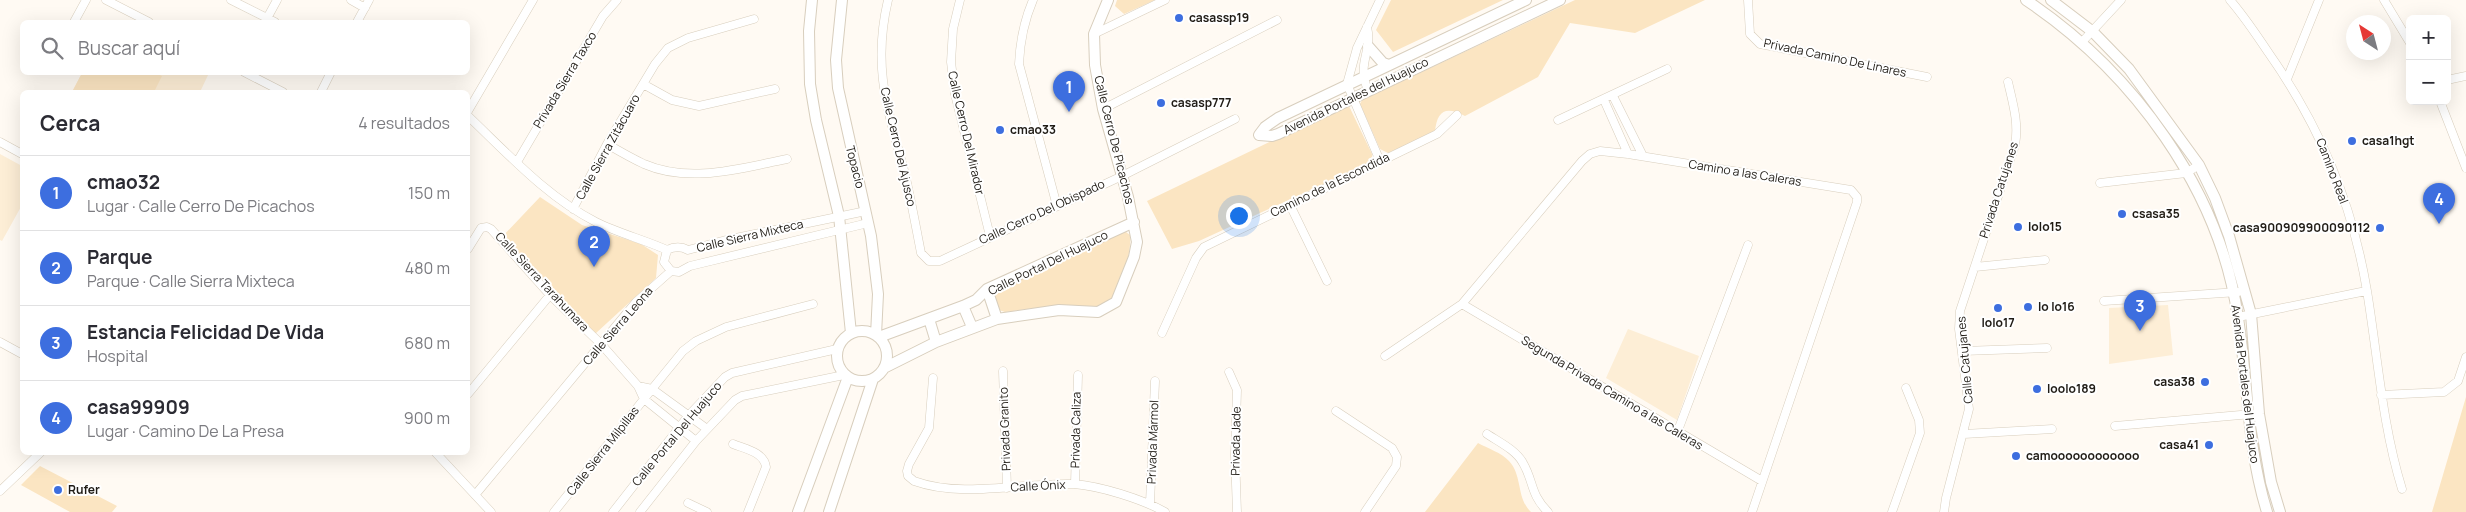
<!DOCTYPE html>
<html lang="es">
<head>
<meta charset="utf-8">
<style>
	body { margin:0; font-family:Manrope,sans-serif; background:#f7f7f7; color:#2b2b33 }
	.controls { position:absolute; right:15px; top:15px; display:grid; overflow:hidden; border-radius:8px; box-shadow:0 5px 20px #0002 }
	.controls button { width:45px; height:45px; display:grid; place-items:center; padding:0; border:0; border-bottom:1px solid #e1e1e2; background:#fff; color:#2b2b33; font:25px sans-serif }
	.compass { position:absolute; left:2346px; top:15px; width:45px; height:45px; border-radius:50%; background:#fff; box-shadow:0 5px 20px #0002; rotate:324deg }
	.you { position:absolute; left:1238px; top:215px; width:18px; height:18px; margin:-12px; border:4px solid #fff; border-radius:50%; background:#1a73e8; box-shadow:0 0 0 8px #1a73e833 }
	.badge { display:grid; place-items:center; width:32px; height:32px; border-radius:50%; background:#3d6edf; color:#fff; font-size:16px; font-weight:700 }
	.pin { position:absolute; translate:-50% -41px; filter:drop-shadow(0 1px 2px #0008) }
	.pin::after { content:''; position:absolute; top:26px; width:18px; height:15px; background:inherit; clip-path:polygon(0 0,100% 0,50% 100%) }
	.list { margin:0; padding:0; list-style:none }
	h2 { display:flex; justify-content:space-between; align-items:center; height:65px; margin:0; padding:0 20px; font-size:21px }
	h2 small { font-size:16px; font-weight:400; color:#7c7c81 }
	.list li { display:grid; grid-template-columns:32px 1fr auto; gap:15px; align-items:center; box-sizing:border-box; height:75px; padding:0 20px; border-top:1px solid #e1e1e2 }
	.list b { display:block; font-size:19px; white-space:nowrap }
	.list p { margin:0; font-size:16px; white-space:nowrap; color:#7c7c81 }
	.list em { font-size:16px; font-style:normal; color:#7c7c81 }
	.icon { flex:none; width:28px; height:28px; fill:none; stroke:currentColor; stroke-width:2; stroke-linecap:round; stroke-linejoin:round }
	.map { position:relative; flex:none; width:2466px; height:512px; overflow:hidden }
	.search { position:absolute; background:#fff; box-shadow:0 5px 20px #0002; left:20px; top:20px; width:450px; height:55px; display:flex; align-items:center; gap:12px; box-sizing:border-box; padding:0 18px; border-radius:8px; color:#7c7c81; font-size:19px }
	.panel { position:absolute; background:#fff; box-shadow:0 5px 20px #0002; left:20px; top:90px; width:450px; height:365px; border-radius:8px }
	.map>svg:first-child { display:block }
	.built { fill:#fdeed6 }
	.green { fill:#fbe5c2 }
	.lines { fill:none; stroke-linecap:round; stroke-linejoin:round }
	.street-casing { stroke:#d8cebd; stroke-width:9 }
	.secondary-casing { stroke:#d8cebd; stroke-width:12 }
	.street { stroke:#fff; stroke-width:8 }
	.secondary { stroke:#fff; stroke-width:10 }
	.poi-dot { fill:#3d6edf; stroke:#fff; stroke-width:2 }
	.labels { text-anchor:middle; stroke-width:4; stroke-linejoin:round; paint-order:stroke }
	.poi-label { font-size:12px; font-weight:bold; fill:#201c16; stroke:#fff; text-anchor:start }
	.street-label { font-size:12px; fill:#201c16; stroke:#fff }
</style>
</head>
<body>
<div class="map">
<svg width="2466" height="512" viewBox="0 0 2466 512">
	<rect width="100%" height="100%" fill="#fffaf3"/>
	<path class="built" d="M82,73H209L200,92H72Z
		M0,154L22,166V205L2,241L0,240Z
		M2168,305L2173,355L2109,364V308Z
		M1628,329L1699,356L1677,420L1606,378Z"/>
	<path class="green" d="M1117,0H1155L1124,14L1115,6Z
		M1391,0H1503L1393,52L1376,30Z
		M1575,0H1705L1635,33L1570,23L1538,77L1465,116C1446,106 1437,110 1435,132L1388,153L1380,149L1360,104L1362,100Z
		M155,73L162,76L154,92H72L82,73Z
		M1348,104L1372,154V160L1367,164L1199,241L1172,249L1147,201Z
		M540,197L582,225L641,244L658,255L656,278L595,334L502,237Z
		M1120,231L1126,232L1130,235C1132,252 1121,296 1105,304C1093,310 1062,306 1047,307C1033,308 1019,310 1005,312L999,310L994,295L999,289Z
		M2466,397V512H2432Z
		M1478,443C1487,448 1502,453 1509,461C1523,476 1516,498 1531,512H1425Z
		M40,466L117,506L112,512H70L21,485Z"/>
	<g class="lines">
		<g class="street-casing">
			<path id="street" d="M106,0L149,22
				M231,0L275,22
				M351,0L365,8
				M888,0C872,68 888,110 905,174C911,200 916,227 921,253L929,261H940L1122,176L1235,119
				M960,0L953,29L951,62L955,94L990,236
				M1033,0C1024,21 1020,41 1019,64L1057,206
				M1380,0L1357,48L1347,84L1380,161
				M1748,0L1750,34L1760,44L1927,77
				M2230,0C2244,16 2256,34 2268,52C2320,126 2352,202 2367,291C2378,358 2382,424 2402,489
				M2384,0L2410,43
				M74,22L86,0
				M265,22L277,0
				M357,22L369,0
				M1367,27C1373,52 1356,63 1368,90
				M1094,34L1165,0
				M2082,42L2121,0
				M244,72L283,92
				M2287,79L2319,0
				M2447,80L2466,76
				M643,84L672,100L699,106L775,89
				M321,92L331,72
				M1613,96L1643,156
				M1604,100L1628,154
				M2440,101L2466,168
				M1103,109L1277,20
				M468,111L533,0
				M468,116C508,154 547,197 596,222C618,233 645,240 667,250C675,246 681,246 688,250L726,240L866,211
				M1558,120L1667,69
				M0,142L22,154
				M607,144C619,151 631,158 644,164C690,184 741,168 787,159
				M517,162L603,16L617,0
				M2100,183L2186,173L2199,165
				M1290,205L1327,281
				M573,209L607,144L655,64L668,48L688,38L754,19
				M468,249L481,228L487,227L491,229L550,295L601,344L638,386L644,399L696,441
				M667,250L664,262L671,271
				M1975,267L2045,260
				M2104,301L2238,292
				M1462,304L1762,481
				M2238,317L2366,291
				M1162,333L1196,258L1204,247L1437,134L1457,115
				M0,342L22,354
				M1963,351L2047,348
				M1385,356L1462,304L1582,161L1590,154L1600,151L1628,154L1851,190L1857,197V202L1752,512
				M1003,371L1007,488
				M1229,372L1237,390L1235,455L1237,512
				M933,378L929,428L909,464L907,471L908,476L914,481C964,499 1022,482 1074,484C1100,486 1142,499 1165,512
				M638,386L652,389L707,429
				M468,394L550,295
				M2381,395L2444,392L2458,381L2466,357
				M1336,411L1392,448L1397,457L1396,466L1365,512
				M2115,426L2252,414
				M1677,433L1748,245
				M1487,434C1499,442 1516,450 1523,463C1534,482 1530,494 1548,512
				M1964,434L2052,429
				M733,444C745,449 764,452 766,467L748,512
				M435,452L491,512
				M1075,484L1078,375
				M0,491L41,452
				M475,495L636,302L671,271L679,272L690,266L868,223
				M688,503L707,512
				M1150,504L1155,381
				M554,512L652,389L683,351L696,341L726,327L813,304
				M613,512L689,415L725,377L732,373L837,349
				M640,512L696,441L735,400L742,396L844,375
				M1892,512L1920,433L1919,420L1906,388
				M1944,512L1946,498L1969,409L1959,329L1960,311L2015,145C2019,123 2013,104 2008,82"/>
		</g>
		<g class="secondary-casing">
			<path id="secondary" d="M812,0L809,31L810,84L816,120L839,216L851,333
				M842,0L836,60L838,88L871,236L878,294L876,335
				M1526,0L1278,118L1265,127L1259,135L1272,136L1278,134L1560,0
				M2026,0C2132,71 2220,189 2238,318C2248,383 2247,448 2267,512
				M2051,0L2093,32L2129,69L2199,165L2215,198L2229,236L2251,314L2259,414L2271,482L2280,512
				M1368,46L1383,63L1389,65
				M987,289L997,319
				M963,306L972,327
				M929,319L936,342
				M837 356a25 25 0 1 1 50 0a25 25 0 1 1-50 0Z
				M879,337L963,306L976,300L987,289L1134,222
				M884,368L936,342L997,319L1059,310L1098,312L1116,302L1134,257L1137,242L1128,197L1103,109L1095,65L1094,34L1108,0
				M798,512L848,377
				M829,512L873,379"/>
		</g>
		<use href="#street" class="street"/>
		<use href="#secondary" class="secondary"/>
	</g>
	<g class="poi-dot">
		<circle cx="1179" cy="18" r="5"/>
		<circle cx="1161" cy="103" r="5"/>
		<circle cx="1000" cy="130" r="5"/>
		<circle cx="2352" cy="141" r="5"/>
		<circle cx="2122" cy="214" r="5"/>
		<circle cx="2018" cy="227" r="5"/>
		<circle cx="2380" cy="228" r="5"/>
		<circle cx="2028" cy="307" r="5"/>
		<circle cx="1998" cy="308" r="5"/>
		<circle cx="2205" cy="382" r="5"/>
		<circle cx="2037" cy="389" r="5"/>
		<circle cx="2209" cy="445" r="5"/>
		<circle cx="2016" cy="456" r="5"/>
		<circle cx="58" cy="490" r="5"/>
	</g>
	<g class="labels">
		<g class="poi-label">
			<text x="1189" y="22">casassp19</text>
			<text x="1171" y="107">casasp777</text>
			<text x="1010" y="134">cmao33</text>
			<text x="2362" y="145">casa1hgt</text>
			<text x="2132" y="218">csasa35</text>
			<text x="2028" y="231">lolo15</text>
			<text x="2370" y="232" text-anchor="end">casa900909900090112</text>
			<text x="2038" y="311">lo lo16</text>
			<text x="1998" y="327" text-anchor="middle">lolo17</text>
			<text x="2195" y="386" text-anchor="end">casa38</text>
			<text x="2047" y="393">loolo189</text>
			<text x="2199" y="449" text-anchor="end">casa41</text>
			<text x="2026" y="460">camoooooooooooo</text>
			<text x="68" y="494">Rufer</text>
		</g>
		<g class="street-label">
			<text transform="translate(1835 58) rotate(12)" y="4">Privada Camino De Linares</text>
			<text transform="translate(565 80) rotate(-59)" y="4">Privada Sierra Taxco</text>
			<text transform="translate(1356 96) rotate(-26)" y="4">Avenida Portales del Huajuco</text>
			<text transform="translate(966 133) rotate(77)" y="4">Calle Cerro Del Mirador</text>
			<text transform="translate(1114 140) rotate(76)" y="4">Calle Cerro De Picachos</text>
			<text transform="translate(608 147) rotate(-61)" y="4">Calle Sierra Zitácuaro</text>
			<text transform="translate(898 147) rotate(77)" y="4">Calle Cerro Del Ajusco</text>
			<text transform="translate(855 167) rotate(76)" y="4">Topacio</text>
			<text transform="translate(2332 171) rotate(69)" y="4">Camino Real</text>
			<text transform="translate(1745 173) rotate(9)" y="4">Camino a las Caleras</text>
			<text transform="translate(1330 185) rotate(-26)" y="4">Camino de la Escondida</text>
			<text transform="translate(1999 190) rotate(-72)" y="4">Privada Catujanes</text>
			<text transform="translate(1042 212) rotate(-25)" y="4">Calle Cerro Del Obispado</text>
			<text transform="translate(750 236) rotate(-13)" y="4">Calle Sierra Mixteca</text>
			<text transform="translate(1048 263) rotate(-26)" y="4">Calle Portal Del Huajuco</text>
			<text transform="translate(542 282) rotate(47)" y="4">Calle Sierra Tarahumara</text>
			<text transform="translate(618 326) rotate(-49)" y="4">Calle Sierra Leona</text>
			<text transform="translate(1965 360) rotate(-95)" y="4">Calle Catujanes</text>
			<text transform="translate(2245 384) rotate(83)" y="4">Avenida Portales del Huajuco</text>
			<text transform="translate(1612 393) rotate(31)" y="4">Segunda Privada Camino a las Caleras</text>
			<text transform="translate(1005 429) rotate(-92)" y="4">Privada Granito</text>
			<text transform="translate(1076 430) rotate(-89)" y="4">Privada Caliza</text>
			<text transform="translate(677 434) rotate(-50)" y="4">Calle Portal Del Huajuco</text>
			<text transform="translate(1236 441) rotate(-89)" y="4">Privada Jade</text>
			<text transform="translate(1153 442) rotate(-88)" y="4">Privada Mármol</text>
			<text transform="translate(603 451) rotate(-52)" y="4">Calle Sierra Milpillas</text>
			<text transform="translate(1038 486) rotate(-3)" y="4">Calle Ónix</text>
		</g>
	</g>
</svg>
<div class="controls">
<button>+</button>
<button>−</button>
</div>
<svg class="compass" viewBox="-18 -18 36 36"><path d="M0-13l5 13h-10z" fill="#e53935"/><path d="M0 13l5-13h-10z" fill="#7c7c81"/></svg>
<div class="you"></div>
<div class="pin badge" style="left:1069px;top:112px">1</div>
<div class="pin badge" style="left:594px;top:267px">2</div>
<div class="pin badge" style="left:2140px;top:331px">3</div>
<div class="pin badge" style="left:2439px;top:224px">4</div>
<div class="search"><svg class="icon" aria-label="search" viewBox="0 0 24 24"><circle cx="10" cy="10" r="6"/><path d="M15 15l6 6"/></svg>Buscar aquí</div>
<section class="panel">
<h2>Cerca<small>4 resultados</small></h2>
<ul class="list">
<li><span class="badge">1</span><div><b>cmao32</b><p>Lugar · Calle Cerro De Picachos</p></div><em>150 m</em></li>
<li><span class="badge">2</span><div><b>Parque</b><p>Parque · Calle Sierra Mixteca</p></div><em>480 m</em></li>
<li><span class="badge">3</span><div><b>Estancia Felicidad De Vida</b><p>Hospital</p></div><em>680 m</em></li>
<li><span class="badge">4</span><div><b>casa99909</b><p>Lugar · Camino De La Presa</p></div><em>900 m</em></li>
</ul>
</section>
</div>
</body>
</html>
